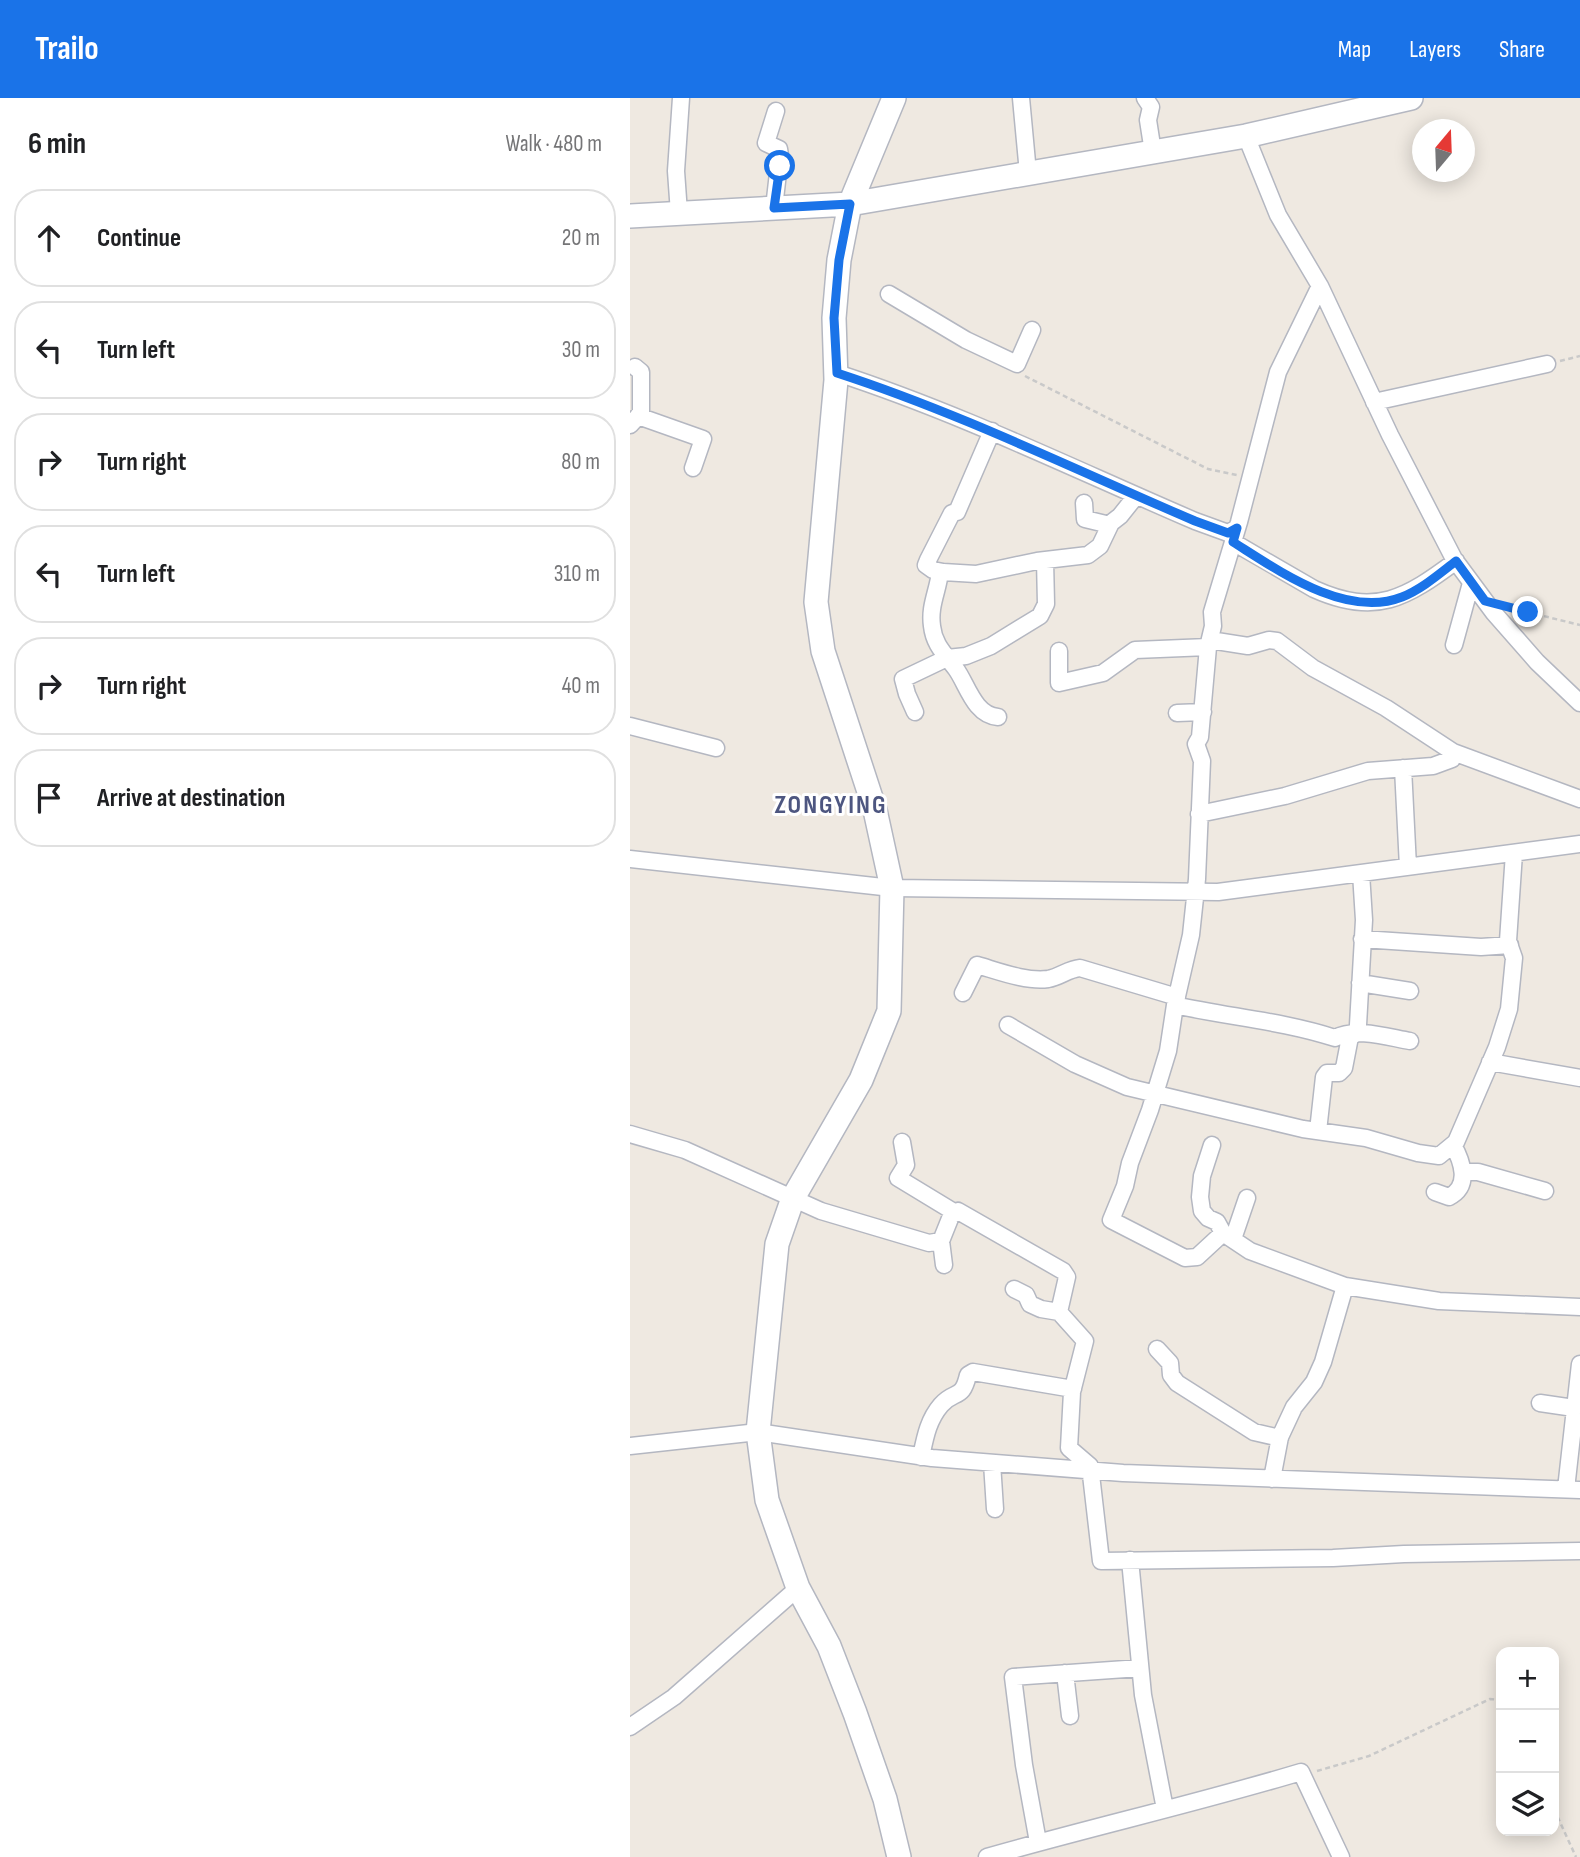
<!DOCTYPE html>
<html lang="en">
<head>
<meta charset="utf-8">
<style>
	body { margin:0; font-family:"Sofia Sans Condensed",sans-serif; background:#f2f2f2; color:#202124 }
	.controls { position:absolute; right:21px; bottom:21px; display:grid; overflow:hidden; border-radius:14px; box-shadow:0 4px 18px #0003 }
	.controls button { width:63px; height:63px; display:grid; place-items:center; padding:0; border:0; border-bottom:2px solid #e0e0e0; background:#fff; color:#202124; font:35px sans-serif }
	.compass { position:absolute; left:782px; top:21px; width:63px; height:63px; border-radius:50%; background:#fff; box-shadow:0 4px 18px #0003; rotate:19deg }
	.stop { position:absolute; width:21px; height:21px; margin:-16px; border:5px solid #1a73e8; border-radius:50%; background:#fff }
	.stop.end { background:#1a73e8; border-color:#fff; box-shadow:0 2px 7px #0008 }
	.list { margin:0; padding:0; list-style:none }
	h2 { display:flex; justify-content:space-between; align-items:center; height:91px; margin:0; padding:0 28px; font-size:30px }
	h2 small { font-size:23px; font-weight:400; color:#757577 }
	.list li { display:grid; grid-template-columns:46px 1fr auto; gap:21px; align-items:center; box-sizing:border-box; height:98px; margin:0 14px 14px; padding:0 14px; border:2px solid #e0e0e0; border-radius:28px }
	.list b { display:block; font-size:26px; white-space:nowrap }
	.list em { font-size:23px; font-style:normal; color:#757577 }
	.icon { flex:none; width:38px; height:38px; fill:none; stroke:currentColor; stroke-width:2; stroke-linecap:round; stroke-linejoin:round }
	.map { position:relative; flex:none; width:950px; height:1759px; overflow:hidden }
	header { display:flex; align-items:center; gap:42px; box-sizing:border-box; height:98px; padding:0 35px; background:#1a73e8; color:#fff }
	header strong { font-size:33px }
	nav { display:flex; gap:38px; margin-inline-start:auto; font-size:24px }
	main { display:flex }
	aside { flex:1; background:#fff }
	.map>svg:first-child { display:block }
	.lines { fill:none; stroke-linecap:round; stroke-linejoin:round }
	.street-casing { stroke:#b4b7c1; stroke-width:19 }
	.secondary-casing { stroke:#b4b7c1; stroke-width:26 }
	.path { stroke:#c9c9c9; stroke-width:2.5; stroke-dasharray:5 3.5; stroke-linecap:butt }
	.street { stroke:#fff; stroke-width:16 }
	.secondary { stroke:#fff; stroke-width:23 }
	.route { stroke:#1a73e8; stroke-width:9 }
	.labels { text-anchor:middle; stroke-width:6; stroke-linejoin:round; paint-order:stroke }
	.district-label { font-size:26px; font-weight:bold; letter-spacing:2px; fill:#4d5680; stroke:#fff }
</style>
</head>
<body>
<header>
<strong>Trailo</strong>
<nav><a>Map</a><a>Layers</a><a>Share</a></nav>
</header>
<main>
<aside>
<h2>6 min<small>Walk · 480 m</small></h2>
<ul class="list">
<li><svg class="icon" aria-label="ahead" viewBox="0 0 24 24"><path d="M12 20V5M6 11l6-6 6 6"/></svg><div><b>Continue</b></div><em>20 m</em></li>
<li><svg class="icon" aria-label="left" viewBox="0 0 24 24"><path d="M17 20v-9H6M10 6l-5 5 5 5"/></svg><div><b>Turn left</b></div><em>30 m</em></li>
<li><svg class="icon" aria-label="right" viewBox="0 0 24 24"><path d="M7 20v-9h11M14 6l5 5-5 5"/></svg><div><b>Turn right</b></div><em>80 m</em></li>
<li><svg class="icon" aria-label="left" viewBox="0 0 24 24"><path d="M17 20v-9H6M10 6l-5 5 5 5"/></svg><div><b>Turn left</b></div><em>310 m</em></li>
<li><svg class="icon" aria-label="right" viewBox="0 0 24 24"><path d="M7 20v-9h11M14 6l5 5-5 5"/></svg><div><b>Turn right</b></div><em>40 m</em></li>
<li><svg class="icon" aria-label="arrive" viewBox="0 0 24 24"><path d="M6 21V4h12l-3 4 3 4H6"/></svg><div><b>Arrive at destination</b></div></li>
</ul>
</aside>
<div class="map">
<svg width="950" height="1759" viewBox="0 0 950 1759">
	<rect width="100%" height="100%" fill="#efe9e1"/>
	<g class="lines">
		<g class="street-casing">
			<path id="street" d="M391,0L398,75
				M515,0L521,9L518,22L523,54
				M616,38L648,117L690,188L760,337L824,461L864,515L907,564L950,605
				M144,110L150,57L149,51L136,45L146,13
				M49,115L46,73L51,0
				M259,196L336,242L387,266L402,232
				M207,275C330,315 446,372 565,423L598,435L607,430
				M744,304L917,266
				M8,318L73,341L63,370
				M0,327L11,315V274L5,269
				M362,333L327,414L322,415L298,462L296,467L303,472L313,474L346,476L407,463L458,457L470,448L481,425L490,418L506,398
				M454,405L455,421L480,427
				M603,444L684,491C746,519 776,500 826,463
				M310,474C308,493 299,508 302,528C304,547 315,556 326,571C337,586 344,617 368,619
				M580,542L618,548L639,542L647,543L683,570L756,610L823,654L950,701
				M824,547L841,485
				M429,553V585L473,575L505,552L578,549
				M285,614L277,596L273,581L317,560L336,558L361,548L410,518L416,506L415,462
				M547,615L573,614
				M0,628L86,650
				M773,670L778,769
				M569,716L655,698L738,673L803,668L822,661L823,654
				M0,761L262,790L588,794L950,746
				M732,841L851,849L880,847
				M730,885L780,893
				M333,895L347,867C368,873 396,884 418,881C430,879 438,871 450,870L547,899
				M545,907C598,919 653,923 705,940C726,929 757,939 780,943
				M378,927L445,966L497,989L673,1031L736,1040L788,1055L809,1058L826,1044L867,949L879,911L884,860L878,843L884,755
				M860,964L950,980
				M688,1033L694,979L697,975H709L714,970L720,939L727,935L728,927L734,822L731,775
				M0,1036L55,1052L191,1113L299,1145L311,1143L321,1118L328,1113L433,1173L437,1179L429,1214L455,1243L442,1294L439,1350L460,1368L471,1463L703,1460L774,1456L950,1453
				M272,1044L276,1067L268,1080L324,1114
				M582,1047L572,1078L570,1099L572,1113L578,1120L587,1124L593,1135L620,1153L715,1188L809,1203L950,1209
				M833,1074H848L915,1093
				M805,1094L819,1099C841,1088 832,1063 823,1047
				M593,1135L567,1159L555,1160L481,1122L495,1088L500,1065L520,1012L538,953L545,907L561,837L567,781L572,663L566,646L570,639L578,549L583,528L582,514L609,424L648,274L690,188
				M603,1141L617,1100
				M311,1143L314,1167
				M384,1191L396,1197L400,1206L411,1211L429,1214
				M527,1251L540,1265L541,1277L547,1285L624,1334L650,1340
				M910,1305L944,1310
				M0,1348L128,1334L302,1360L493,1375L950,1392
				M291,1359C295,1340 298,1322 311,1307C325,1291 332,1303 338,1277L343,1274L443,1291
				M362,1365L365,1411
				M642,1381L650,1339L664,1309L684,1284L693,1264L715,1188
				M936,1391L950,1266
				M500,1462L513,1597L535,1711
				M435,1575L440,1618
				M0,1629L44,1599L168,1490
				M408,1744L394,1667L383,1579L510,1570
				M357,1759C462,1729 568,1705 671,1674L711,1759"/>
		</g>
		<g class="secondary-casing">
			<path id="secondary" d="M264,0L220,106L209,162L204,220L206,282L186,504L193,553L245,712L262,790L259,913L231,982L163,1100L147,1146L128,1334L137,1402L168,1490L199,1548L225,1615L255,1701L269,1759
				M0,118L220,106L616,38L781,0"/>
		</g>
		<path class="path" d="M930,263L950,258
			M395,278L578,371L607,377
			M881,510L950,527
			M687,1673L739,1658L860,1601L871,1602
			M924,1711L946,1759"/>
		<use href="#street" class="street"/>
		<use href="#secondary" class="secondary"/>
	</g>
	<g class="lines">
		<path class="route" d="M150,68L144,110L220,106L209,162L204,220L207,275C330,315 446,372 565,423L598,435L607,430L603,444C649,473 716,521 772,499C792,491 809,476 826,463L855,503L898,514"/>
	</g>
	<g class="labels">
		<g class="district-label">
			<text x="201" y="715">ZONGYING</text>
		</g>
	</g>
</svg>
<div class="controls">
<button>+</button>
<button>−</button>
<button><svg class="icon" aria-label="layers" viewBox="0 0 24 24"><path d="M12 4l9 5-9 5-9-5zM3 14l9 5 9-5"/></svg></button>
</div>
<svg class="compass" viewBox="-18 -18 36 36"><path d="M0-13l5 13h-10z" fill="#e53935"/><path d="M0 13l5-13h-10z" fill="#757577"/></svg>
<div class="stop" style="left:150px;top:68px"></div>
<div class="stop end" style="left:898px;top:514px"></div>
</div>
</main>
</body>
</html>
